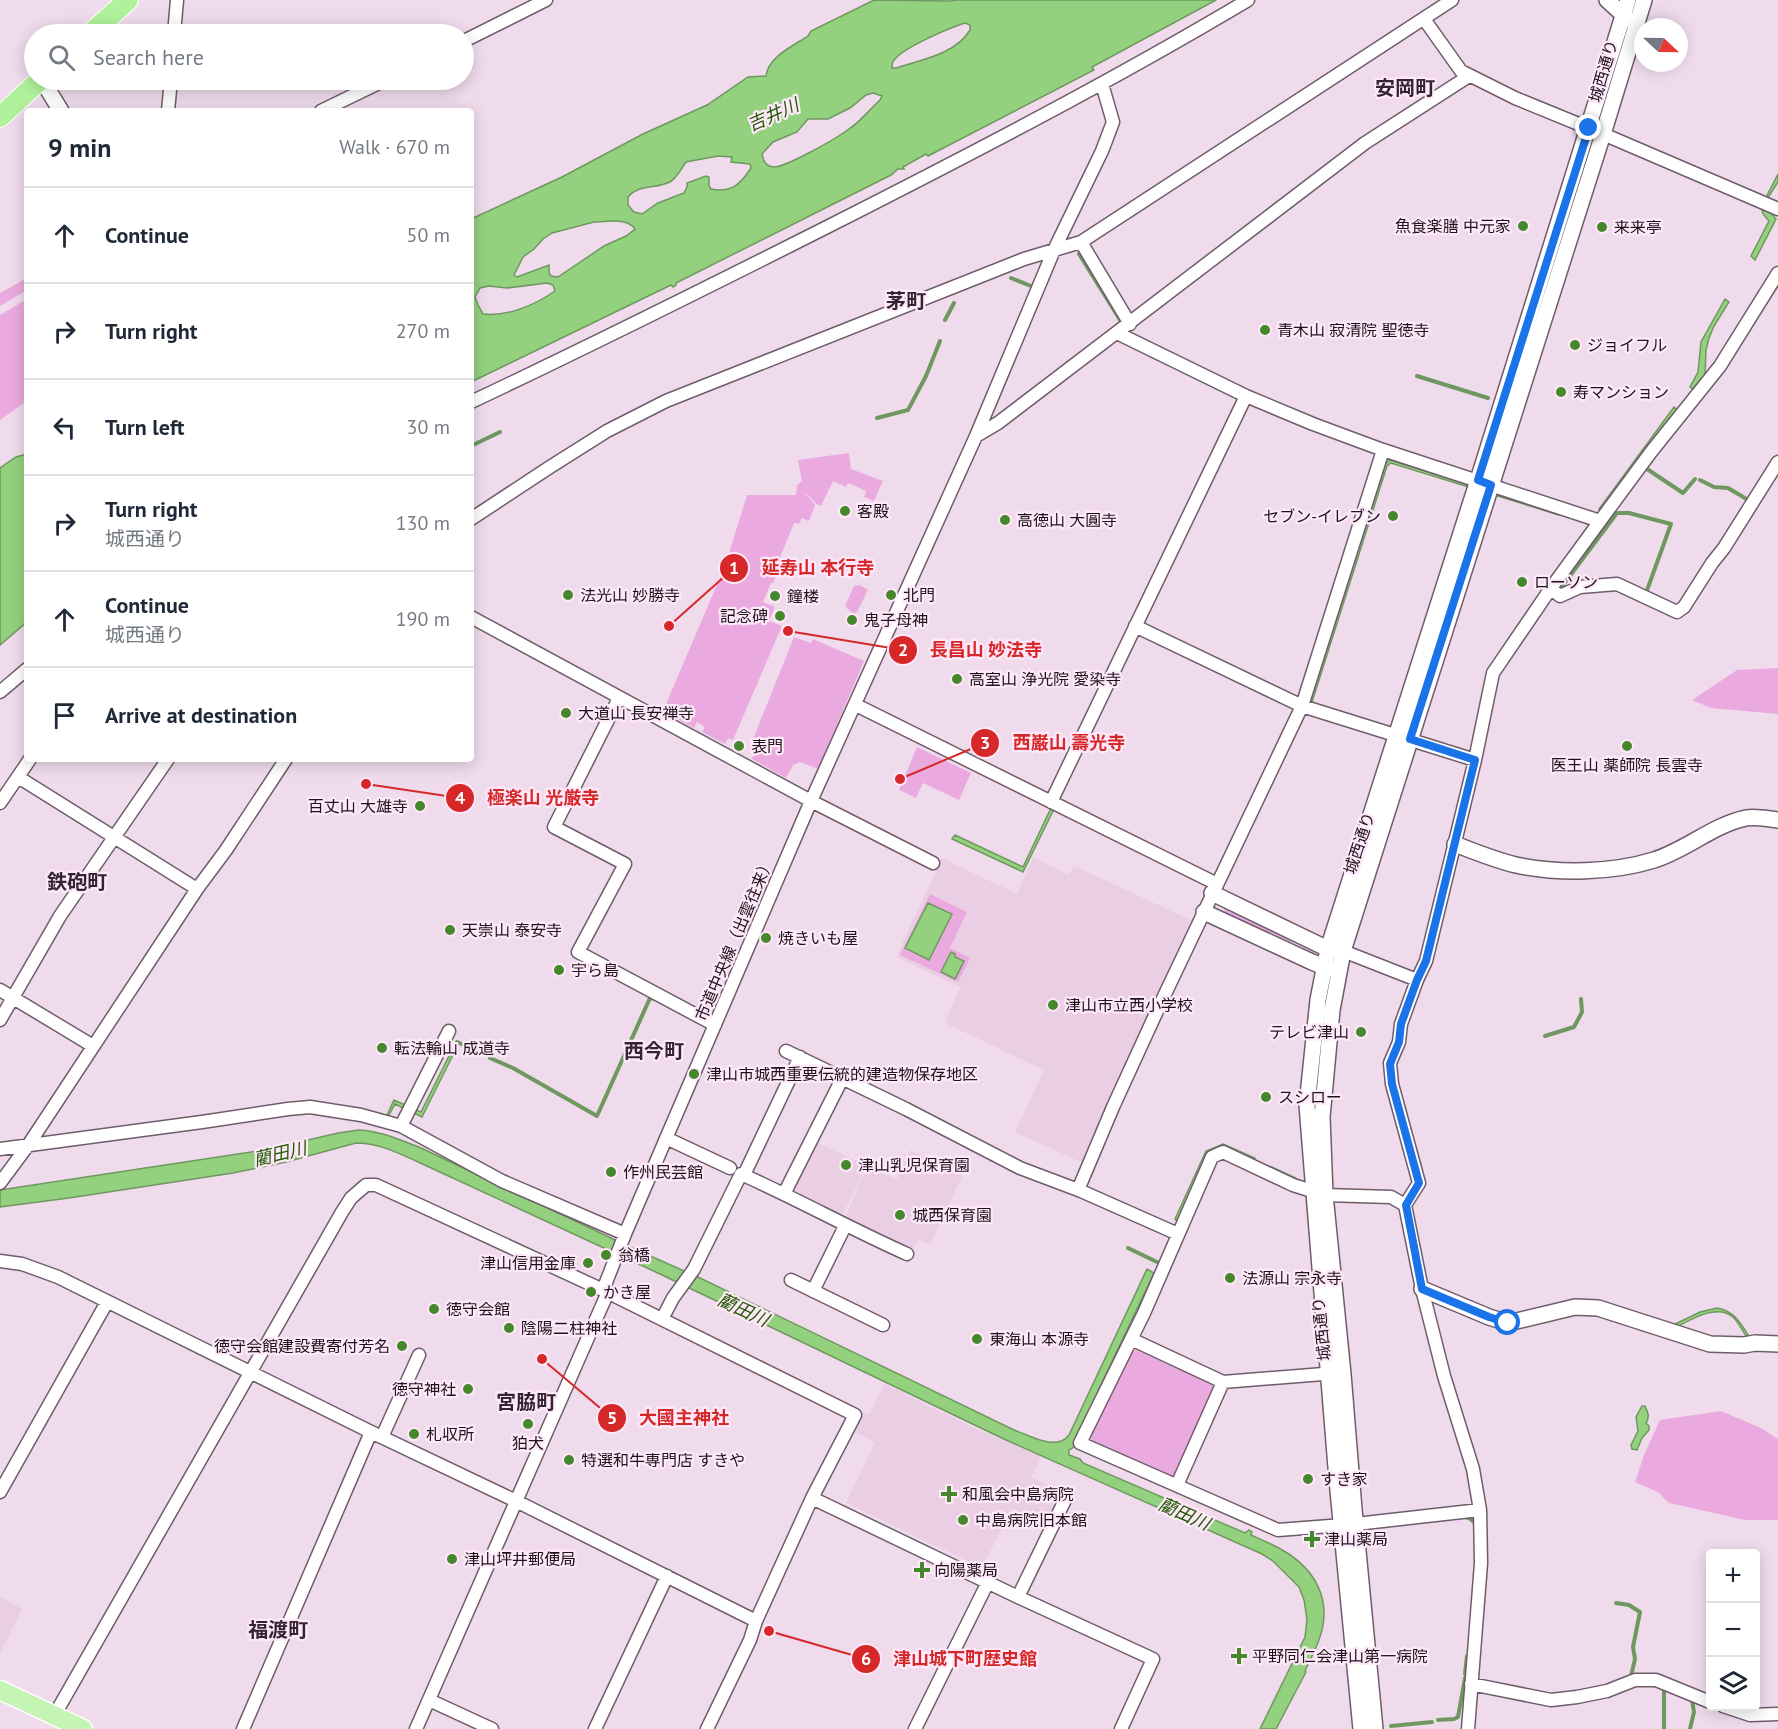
<!DOCTYPE html>
<html lang="en">
<head>
<meta charset="utf-8">
<style>
	body { margin:0; font-family:"PT Sans","Noto Sans JP",sans-serif; background:#f6f6f7; color:#1f2937 }
	.controls { position:absolute; right:18px; bottom:18px; display:grid; overflow:hidden; border-radius:6px; box-shadow:0 3px 15px #0003 }
	.controls button { width:54px; height:54px; display:grid; place-items:center; padding:0; border:0; border-bottom:2px solid #e0e1e3; background:#fff; color:#1f2937; font:30px sans-serif }
	.compass { position:absolute; left:1634px; top:18px; width:54px; height:54px; border-radius:50%; background:#fff; box-shadow:0 3px 15px #0003; rotate:112deg }
	.stop { position:absolute; width:18px; height:18px; margin:-14px; border:4px solid #1a73e8; border-radius:50%; background:#fff }
	.stop.end { background:#1a73e8; border-color:#fff; box-shadow:0 2px 6px #0008 }
	.list { margin:0; padding:0; list-style:none }
	h2 { display:flex; justify-content:space-between; align-items:center; height:78px; margin:0; padding:0 24px; font-size:26px }
	h2 small { font-size:20px; font-weight:400; color:#747a83 }
	.list li { display:grid; grid-template-columns:39px 1fr auto; gap:18px; align-items:center; box-sizing:border-box; height:96px; padding:0 24px; border-top:2px solid #e0e1e3 }
	.list b { display:block; font-size:22px; white-space:nowrap }
	.list p { margin:0; font-size:20px; white-space:nowrap; color:#747a83 }
	.list em { font-size:20px; font-style:normal; color:#747a83 }
	.icon { flex:none; width:33px; height:33px; fill:none; stroke:currentColor; stroke-width:2; stroke-linecap:round; stroke-linejoin:round }
	.map { position:relative; flex:none; width:1778px; height:1729px; overflow:hidden }
	.search { position:absolute; background:#fff; box-shadow:0 3px 15px #0003; left:24px; top:24px; width:450px; height:66px; display:flex; align-items:center; gap:15px; box-sizing:border-box; padding:0 21px; border-radius:33px; color:#747a83; font-size:22px }
	.panel { position:absolute; background:#fff; box-shadow:0 3px 15px #0003; left:24px; top:108px; width:450px; height:654px; border-radius:6px }
	.map>svg:first-child { display:block }
	.built { fill:#eacee4 }
	.green { fill:#ebaadf }
	.water { fill:#93d17e; stroke:#6f9860; stroke-width:1.5; fill-rule:evenodd }
	.lines { fill:none; stroke-linecap:round; stroke-linejoin:round }
	.stream { stroke:#6f9860; stroke-width:4 }
	.minor-casing { stroke:#6f5c6b; stroke-width:15 }
	.tertiary-casing { stroke:#6f5c6b; stroke-width:18 }
	.primary-casing { stroke:#fff; stroke-width:21 }
	.trunk-casing { stroke:#fff; stroke-width:22 }
	.minor { stroke:#fff; stroke-width:12 }
	.tertiary { stroke:#fff; stroke-width:15 }
	.primary { stroke:#c4f5b4; stroke-width:18 }
	.trunk { stroke:#b0f29b; stroke-width:20 }
	.route { stroke:#1a73e8; stroke-width:8 }
	.poi-dot { fill:#45882b; stroke:#fee8f9; stroke-width:2 }
	.labels { text-anchor:middle; stroke-width:4.5; stroke-linejoin:round; paint-order:stroke }
	.street-label { font-size:16px; fill:#1c141a; stroke:#fee8f9 }
	.poi-label { font-size:16px; fill:#1c141a; stroke:#fee8f9; text-anchor:start }
	.water-label { font-size:18px; font-style:italic; fill:#205900; stroke:#fee8f9 }
	.quarter-label { font-size:20px; font-weight:bold; fill:#342431; stroke:#fee8f9 }
	.leader { fill:none; stroke:#d62828; stroke-width:2 }
	.callout-dot { fill:#d62828; stroke:#fee8f9; stroke-width:2 }
	.mark-label { font-size:18px; text-anchor:middle; font-weight:bold; fill:#fff }
	.callout-label { font-size:18px; text-anchor:middle; font-weight:bold; fill:#d62828; stroke:#fee8f9; stroke-width:4.5; stroke-linejoin:round; paint-order:stroke }
</style>
</head>
<body>
<div class="map">
<svg width="1778" height="1729" viewBox="0 0 1778 1729">
	<rect width="100%" height="100%" fill="#f0dbec"/>
	<path class="built" d="M1033,857L1068,875L1074,866L1193,921L1083,1163L1015,1132L1044,1070L945,1023L960,987L896,957L942,858L1017,894Z
		M816,1142L867,1166L842,1216L795,1194L793,1188Z
		M910,1150L962,1176L930,1245L918,1239L912,1251L845,1216L868,1166L897,1179Z
		M884,1384L966,1424L1041,1457L1031,1477L1062,1492L1047,1524L1012,1508L982,1568L846,1503L875,1443L855,1432L864,1414H870Z
		M0,1597L22,1609L0,1653Z"/>
	<path class="green" d="M27,278V290L0,306V293Z
		M27,299V401L0,420V315Z
		M849,453L851,469L883,481L874,501L864,497L866,491L848,483L846,487L833,481L821,506L816,504L807,494H804L807,495L815,505L809,521L802,518L799,524L794,523L775,570L777,574L773,583H771L763,602L775,607L769,621L782,626L733,740L728,738L725,744L702,732L705,727L697,722L694,728L663,711L725,566L747,495H796L797,485L802,481L798,460Z
		M860,585L868,590L857,612L853,614L845,606L854,586Z
		M794,637L811,643L813,639L864,661L818,769L800,762L793,765L786,778L752,759L755,752L749,749Z
		M1778,668V714L1711,708L1692,700L1737,670Z
		M917,747L971,773L959,800L923,783L916,798L899,790Z
		M930,894L967,912L950,948L970,958L958,982L900,955Z
		M1225,908L1288,936L1291,943L1283,946L1224,913Z
		M1136,1350L1212,1384L1214,1390L1175,1475L1171,1477L1093,1443L1090,1435L1128,1352Z
		M1721,1411L1761,1428L1778,1439V1520H1745L1669,1503L1658,1492L1635,1482L1644,1455L1660,1420Z"/>
	<path class="water" d="M874,0L951,1L955,0H1216L1092,67L1094,70L928,156L926,154L903,167L904,169H898L891,175L676,283V285L673,287L671,285L471,382V219L562,177L643,134L707,105L748,77L766,76C768,57 793,46 808,36L811,31ZM965,23L970,25V30C956,54 921,60 896,68H892C892,64 892,62 895,59C905,47 949,28 965,23ZM873,93L882,96L880,100C870,109 860,122 849,129C837,138 785,168 773,167C766,166 763,161 762,154L773,142L797,132L808,119H828L850,108L866,95ZM718,156L732,157L731,162L750,164L751,168C740,185 731,193 711,189L709,185V177L706,176L687,183V187L684,193L658,203L642,214L634,212L628,205V197C639,184 656,189 670,182C677,178 681,169 686,162ZM594,222C607,222 627,217 635,229L626,236L604,246L558,277L551,276L549,272V265L517,277L514,275L523,257L534,249L543,239L552,233ZM547,283L553,285L555,291C535,305 507,317 483,314L478,305L475,297L480,288L489,286L507,288Z
		M1778,174V182L1767,199L1770,212L1776,219L1755,260L1751,256L1769,221L1763,214L1761,207Z
		M1725,299L1729,302L1714,326L1709,338L1706,350L1705,376L1695,390L1690,387L1698,372L1701,342Z
		M1674,407L1678,410L1606,509L1610,518L1606,524L1599,509Z
		M27,454V622L0,645V468L16,457Z
		M1390,460L1560,512L1559,515L1391,463L1387,466L1312,702L1310,700L1385,464Z
		M1051,808L1054,809L1023,872L952,839L955,835L1023,867Z
		M928,903L952,914L929,960L905,948Z
		M951,952L955,954V957L964,961L955,979L941,972Z
		M453,1048L456,1049L422,1117L395,1104L389,1115H387L394,1100L421,1112Z
		M359,1130C381,1131 400,1140 421,1148L630,1247L700,1278L1014,1430C1029,1435 1056,1452 1069,1435L1147,1269L1154,1273L1100,1387L1074,1447L1069,1450V1455L1080,1459L1083,1463L1245,1533L1249,1530L1252,1532L1251,1535C1262,1540 1274,1545 1284,1551C1316,1570 1332,1601 1320,1637C1316,1649 1310,1660 1305,1671L1306,1672L1276,1729H1260L1305,1637L1307,1619L1304,1600L1299,1587L1273,1561L1262,1554L1006,1440L660,1274L416,1161C396,1152 378,1143 356,1143L286,1162L233,1173L69,1198L0,1207V1190L265,1150L338,1133Z
		M1223,1144L1255,1158L1253,1162L1225,1148L1178,1222L1175,1219L1206,1151Z
		M1717,1308C1734,1311 1740,1322 1748,1335L1746,1336C1742,1330 1738,1322 1733,1317C1717,1303 1690,1320 1675,1328L1671,1326L1700,1312Z
		M1642,1406H1645C1648,1412 1650,1417 1646,1423L1649,1426V1430L1642,1438L1637,1450L1632,1449L1631,1445L1638,1431L1636,1417Z"/>
	<g class="lines">
		<path class="stream" d="M1079,254L1122,323
			M1011,278L1031,286
			M945,320L954,303
			M1417,376L1488,398
			M877,418L908,410L926,376L940,341
			M471,446L500,432
			M1647,469L1683,493L1695,479
			M1700,480L1714,487L1728,488L1750,501
			M1560,589L1617,513H1629L1671,524L1646,593
			M1545,1036L1574,1027L1582,1012L1581,999
			M457,1042L486,1055
			M490,1058L513,1068L597,1116L650,998L655,999
			M1271,1168L1295,1179
			M1128,1248L1157,1262
			M1465,1517L1469,1518L1474,1522
			M1616,1603L1629,1605L1640,1612L1633,1647L1635,1659L1631,1676
			M1465,1674L1467,1656H1468L1469,1654
			M1438,1720L1454,1719L1458,1717L1465,1678
			M1391,1726L1432,1722
			M1664,1729V1688
			M1690,1729L1694,1712L1692,1700"/>
		<g class="minor-casing">
			<path id="minor" d="M1424,19L1461,71L1515,98L1603,134L1778,209
				M174,34L177,0
				M464,41L546,0
				M168,111L171,80
				M321,111L385,80
				M1081,242L1130,324
				M1117,333L1246,396L1313,424L1383,450L1600,521
				M471,402C592,345 710,286 829,226C971,154 1112,81 1248,0
				M976,436L998,423L1365,143L1469,76
				M471,519L550,467L607,431L666,401L1024,259L1081,242L1452,0
				M1551,588L1560,596L1580,587L1617,584L1677,612L1684,607L1712,563L1724,548L1778,462
				M471,617L811,801L933,863
				M1135,626L1302,706L1475,760
				M0,692L27,669
				M619,698L554,827L625,864L578,952L715,1025
				M856,705L1217,884
				M18,777L197,889
				M1051,802L1246,396
				M0,803L30,759
				M1343,951L1417,980
				M0,990L93,1046
				M0,1020L60,916L168,759
				M786,1051L906,1109L1020,1168L1081,1191L1178,1234
				M401,1126L449,1031
				M666,1138L730,1168
				M0,1149L202,1122L288,1109L310,1107L361,1115L401,1126L502,1181L625,1234
				M744,1175L800,1057
				M0,1183L29,1144L197,889L226,850L286,759
				M1078,1190L1113,1107L1157,1011L1302,706L1383,450
				M784,1194L843,1077
				M1405,1205L1419,1183L1392,1084L1390,1063L1399,1042L1401,1024L1417,980L1426,961L1475,760L1493,673L1551,588L1600,521L1651,452L1720,366L1778,273
				M0,1261L22,1264L58,1277L371,1432L516,1501L756,1621
				M791,1280L883,1325
				M603,1290L625,1234L811,801L976,436L1054,250L1102,151L1113,122L1102,84
				M813,1291L845,1226
				M662,1319L673,1298L694,1269L741,1174C797,1199 851,1229 907,1254
				M1131,1339L1223,1382L1336,1373
				M382,1437L419,1355
				M1177,1485L1223,1382
				M0,1492L107,1302
				M812,1498L1018,1597L1153,1659L1121,1729
				M1018,1597L1065,1500
				M1471,1684L1551,1700L1577,1697L1607,1691L1635,1680H1656L1710,1702
				M429,1700L492,1729
				M1723,1706L1750,1715L1778,1714
				M54,1716L342,1212L351,1198L366,1185H376L603,1290L855,1415L812,1498L756,1621L750,1640L707,1729
				M243,1729L371,1432
				M416,1729L608,1292
				M595,1729L667,1576
				M915,1729L988,1582
				M1468,1729L1481,1563L1480,1510L1473,1469L1444,1376L1422,1289L1405,1205L1391,1197L1325,1195L1293,1185L1223,1152L1212,1157L1144,1313L1080,1443L1278,1530L1356,1524L1480,1510"/>
		</g>
		<g class="tertiary-casing">
			<path id="tertiary" d="M1607,0L1629,20
				M42,80L61,111
				M1455,844C1475,852 1495,860 1516,865C1558,874 1612,873 1654,860C1686,850 1713,825 1746,818C1756,816 1768,819 1778,820
				M1212,893L1328,949L1337,950
				M1204,912L1312,962L1324,967L1334,969
				M1422,1289L1489,1317L1508,1323L1575,1307L1598,1308L1710,1344L1744,1345L1755,1343L1778,1344
				M1361,1729L1337,1480L1307,1105L1318,1000L1328,949L1478,480L1628,0
				M1375,1729L1354,1509L1343,1374L1325,1195L1322,1117L1332,1010L1343,951L1603,134L1644,0"/>
		</g>
		<g class="primary-casing">
			<path id="primary" d="M0,1690L83,1729"/>
		</g>
		<g class="trunk-casing">
			<path id="trunk" d="M90,34L128,0
				M0,117L40,80"/>
		</g>
		<use href="#minor" class="minor"/>
		<use href="#tertiary" class="tertiary"/>
		<use href="#primary" class="primary"/>
		<use href="#trunk" class="trunk"/>
	</g>
	<g class="lines">
		<path class="route" d="M1508,1323L1489,1317L1422,1289L1406,1205L1419,1183L1392,1084L1390,1064L1399,1042L1401,1024L1417,980L1426,961L1475,760L1410,739L1491,485L1478,480L1589,128"/>
	</g>
	<g class="poi-dot">
		<circle cx="1523" cy="226" r="6"/>
		<circle cx="1602" cy="227" r="6"/>
		<circle cx="1265" cy="330" r="6"/>
		<circle cx="1575" cy="345" r="6"/>
		<circle cx="1561" cy="392" r="6"/>
		<circle cx="845" cy="511" r="6"/>
		<circle cx="1393" cy="516" r="6"/>
		<circle cx="1005" cy="520" r="6"/>
		<circle cx="1522" cy="582" r="6"/>
		<circle cx="568" cy="595" r="6"/>
		<circle cx="891" cy="595" r="6"/>
		<circle cx="775" cy="596" r="6"/>
		<circle cx="780" cy="616" r="6"/>
		<circle cx="852" cy="620" r="6"/>
		<circle cx="957" cy="679" r="6"/>
		<circle cx="566" cy="713" r="6"/>
		<circle cx="739" cy="746" r="6"/>
		<circle cx="1627" cy="746" r="6"/>
		<circle cx="420" cy="806" r="6"/>
		<circle cx="450" cy="930" r="6"/>
		<circle cx="766" cy="938" r="6"/>
		<circle cx="559" cy="970" r="6"/>
		<circle cx="1053" cy="1005" r="6"/>
		<circle cx="1361" cy="1032" r="6"/>
		<circle cx="382" cy="1048" r="6"/>
		<circle cx="694" cy="1074" r="6"/>
		<circle cx="1266" cy="1097" r="6"/>
		<circle cx="846" cy="1165" r="6"/>
		<circle cx="611" cy="1172" r="6"/>
		<circle cx="900" cy="1215" r="6"/>
		<circle cx="606" cy="1255" r="6"/>
		<circle cx="588" cy="1263" r="6"/>
		<circle cx="1230" cy="1278" r="6"/>
		<circle cx="591" cy="1292" r="6"/>
		<circle cx="434" cy="1309" r="6"/>
		<circle cx="509" cy="1328" r="6"/>
		<circle cx="977" cy="1339" r="6"/>
		<circle cx="402" cy="1346" r="6"/>
		<circle cx="468" cy="1389" r="6"/>
		<circle cx="528" cy="1424" r="6"/>
		<circle cx="414" cy="1434" r="6"/>
		<circle cx="569" cy="1460" r="6"/>
		<circle cx="1308" cy="1479" r="6"/>
		<path d="M946 1485h6v6h6v6h-6v6h-6v-6h-6v-6h6z"/>
		<circle cx="963" cy="1520" r="6"/>
		<path d="M1309 1530h6v6h6v6h-6v6h-6v-6h-6v-6h6z"/>
		<circle cx="452" cy="1559" r="6"/>
		<path d="M919 1561h6v6h6v6h-6v6h-6v-6h-6v-6h6z"/>
		<path d="M1236 1647h6v6h6v6h-6v6h-6v-6h-6v-6h6z"/>
	</g>
	<g class="labels">
		<g class="street-label">
			<text transform="translate(1603 71) rotate(-74)" y="6">城西通り</text>
			<text transform="translate(1359 843) rotate(-72)" y="6">城西通り</text>
			<text transform="translate(734 939) rotate(-67)" y="6">市道中央線（出雲往来）</text>
			<text transform="translate(1321 1329) rotate(-96)" y="6">城西通り</text>
		</g>
		<g class="poi-label">
			<text x="1511" y="232" text-anchor="end">魚食楽膳 中元家</text>
			<text x="1614" y="233">来来亭</text>
			<text x="1277" y="336">青木山 寂清院 聖徳寺</text>
			<text x="1587" y="351">ジョイフル</text>
			<text x="1573" y="398">寿マンション</text>
			<text x="857" y="517">客殿</text>
			<text x="1381" y="522" text-anchor="end">セブン-イレブン</text>
			<text x="1017" y="526">高徳山 大圓寺</text>
			<text x="1534" y="588">ローソン</text>
			<text x="580" y="601">法光山 妙勝寺</text>
			<text x="903" y="601">北門</text>
			<text x="787" y="602">鐘楼</text>
			<text x="768" y="622" text-anchor="end">記念碑</text>
			<text x="864" y="626">鬼子母神</text>
			<text x="969" y="685">高室山 浄光院 愛染寺</text>
			<text x="578" y="719">大道山 長安禅寺</text>
			<text x="751" y="752">表門</text>
			<text x="1627" y="771" text-anchor="middle">医王山 薬師院 長雲寺</text>
			<text x="408" y="812" text-anchor="end">百丈山 大雄寺</text>
			<text x="462" y="936">天崇山 泰安寺</text>
			<text x="778" y="944">焼きいも屋</text>
			<text x="571" y="976">宇ら島</text>
			<text x="1065" y="1011">津山市立西小学校</text>
			<text x="1349" y="1038" text-anchor="end">テレビ津山</text>
			<text x="394" y="1054">転法輪山 成道寺</text>
			<text x="706" y="1080">津山市城西重要伝統的建造物保存地区</text>
			<text x="1278" y="1103">スシロー</text>
			<text x="858" y="1171">津山乳児保育園</text>
			<text x="623" y="1178">作州民芸館</text>
			<text x="912" y="1221">城西保育園</text>
			<text x="618" y="1261">翁橋</text>
			<text x="576" y="1269" text-anchor="end">津山信用金庫</text>
			<text x="1242" y="1284">法源山 宗永寺</text>
			<text x="603" y="1298">かき屋</text>
			<text x="446" y="1315">徳守会館</text>
			<text x="521" y="1334">陰陽二柱神社</text>
			<text x="989" y="1345">東海山 本源寺</text>
			<text x="390" y="1352" text-anchor="end">徳守会館建設費寄付芳名</text>
			<text x="456" y="1395" text-anchor="end">徳守神社</text>
			<text x="426" y="1440">札収所</text>
			<text x="528" y="1449" text-anchor="middle">狛犬</text>
			<text x="581" y="1466">特選和牛専門店 すきや</text>
			<text x="1320" y="1485">すき家</text>
			<text x="962" y="1500">和風会中島病院</text>
			<text x="975" y="1526">中島病院旧本館</text>
			<text x="1324" y="1545">津山薬局</text>
			<text x="464" y="1565">津山坪井郵便局</text>
			<text x="934" y="1576">向陽薬局</text>
			<text x="1252" y="1662">平野同仁会津山第一病院</text>
		</g>
		<g class="water-label">
			<text transform="translate(773 115) rotate(-24)" y="6">吉井川</text>
			<text transform="translate(280 1154) rotate(-13)" y="6">藺田川</text>
			<text transform="translate(743 1310) rotate(25)" y="6">藺田川</text>
			<text transform="translate(1184 1514) rotate(24)" y="6">藺田川</text>
		</g>
		<g class="quarter-label">
			<text x="1405" y="95">安岡町</text>
			<text x="906" y="308">茅町</text>
			<text x="77" y="889">鉄砲町</text>
			<text x="654" y="1058">西今町</text>
			<text x="526" y="1409">宮脇町</text>
			<text x="278" y="1637">福渡町</text>
		</g>
	</g>
	<path class="leader" d="M669 626L734 568M788 631L903 650M900 779L985 743M366 784L460 798M542 1359L612 1418M769 1631L866 1659"/>
	<g class="callout-dot">
		<circle cx="669" cy="626" r="6"/>
		<circle cx="788" cy="631" r="6"/>
		<circle cx="900" cy="779" r="6"/>
		<circle cx="366" cy="784" r="6"/>
		<circle cx="542" cy="1359" r="6"/>
		<circle cx="769" cy="1631" r="6"/>
		<circle cx="734" cy="568" r="15"/>
		<circle cx="903" cy="650" r="15"/>
		<circle cx="985" cy="743" r="15"/>
		<circle cx="460" cy="798" r="15"/>
		<circle cx="612" cy="1418" r="15"/>
		<circle cx="866" cy="1659" r="15"/>
	</g>
	<g class="mark-label">
		<text x="734" y="574">1</text>
		<text x="903" y="656">2</text>
		<text x="985" y="749">3</text>
		<text x="460" y="804">4</text>
		<text x="612" y="1424">5</text>
		<text x="866" y="1665">6</text>
	</g>
	<g class="callout-label">
		<text x="818" y="574">延寿山 本行寺</text>
		<text x="986" y="656">長昌山 妙法寺</text>
		<text x="1069" y="749">西巌山 壽光寺</text>
		<text x="543" y="804">極楽山 光厳寺</text>
		<text x="684" y="1424">大國主神社</text>
		<text x="965" y="1665">津山城下町歴史館</text>
	</g>
</svg>
<div class="controls">
<button>+</button>
<button>−</button>
<button><svg class="icon" aria-label="layers" viewBox="0 0 24 24"><path d="M12 4l9 5-9 5-9-5zM3 14l9 5 9-5"/></svg></button>
</div>
<svg class="compass" viewBox="-18 -18 36 36"><path d="M0-13l5 13h-10z" fill="#e53935"/><path d="M0 13l5-13h-10z" fill="#747a83"/></svg>
<div class="stop" style="left:1508px;top:1323px"></div>
<div class="stop end" style="left:1589px;top:128px"></div>
<div class="search"><svg class="icon" aria-label="search" viewBox="0 0 24 24"><circle cx="10" cy="10" r="6"/><path d="M15 15l6 6"/></svg>Search here</div>
<section class="panel">
<h2>9 min<small>Walk · 670 m</small></h2>
<ul class="list">
<li><svg class="icon" aria-label="ahead" viewBox="0 0 24 24"><path d="M12 20V5M6 11l6-6 6 6"/></svg><div><b>Continue</b></div><em>50 m</em></li>
<li><svg class="icon" aria-label="right" viewBox="0 0 24 24"><path d="M7 20v-9h11M14 6l5 5-5 5"/></svg><div><b>Turn right</b></div><em>270 m</em></li>
<li><svg class="icon" aria-label="left" viewBox="0 0 24 24"><path d="M17 20v-9H6M10 6l-5 5 5 5"/></svg><div><b>Turn left</b></div><em>30 m</em></li>
<li><svg class="icon" aria-label="right" viewBox="0 0 24 24"><path d="M7 20v-9h11M14 6l5 5-5 5"/></svg><div><b>Turn right</b><p>城西通り</p></div><em>130 m</em></li>
<li><svg class="icon" aria-label="ahead" viewBox="0 0 24 24"><path d="M12 20V5M6 11l6-6 6 6"/></svg><div><b>Continue</b><p>城西通り</p></div><em>190 m</em></li>
<li><svg class="icon" aria-label="arrive" viewBox="0 0 24 24"><path d="M6 21V4h12l-3 4 3 4H6"/></svg><div><b>Arrive at destination</b></div></li>
</ul>
</section>
</div>
</body>
</html>
